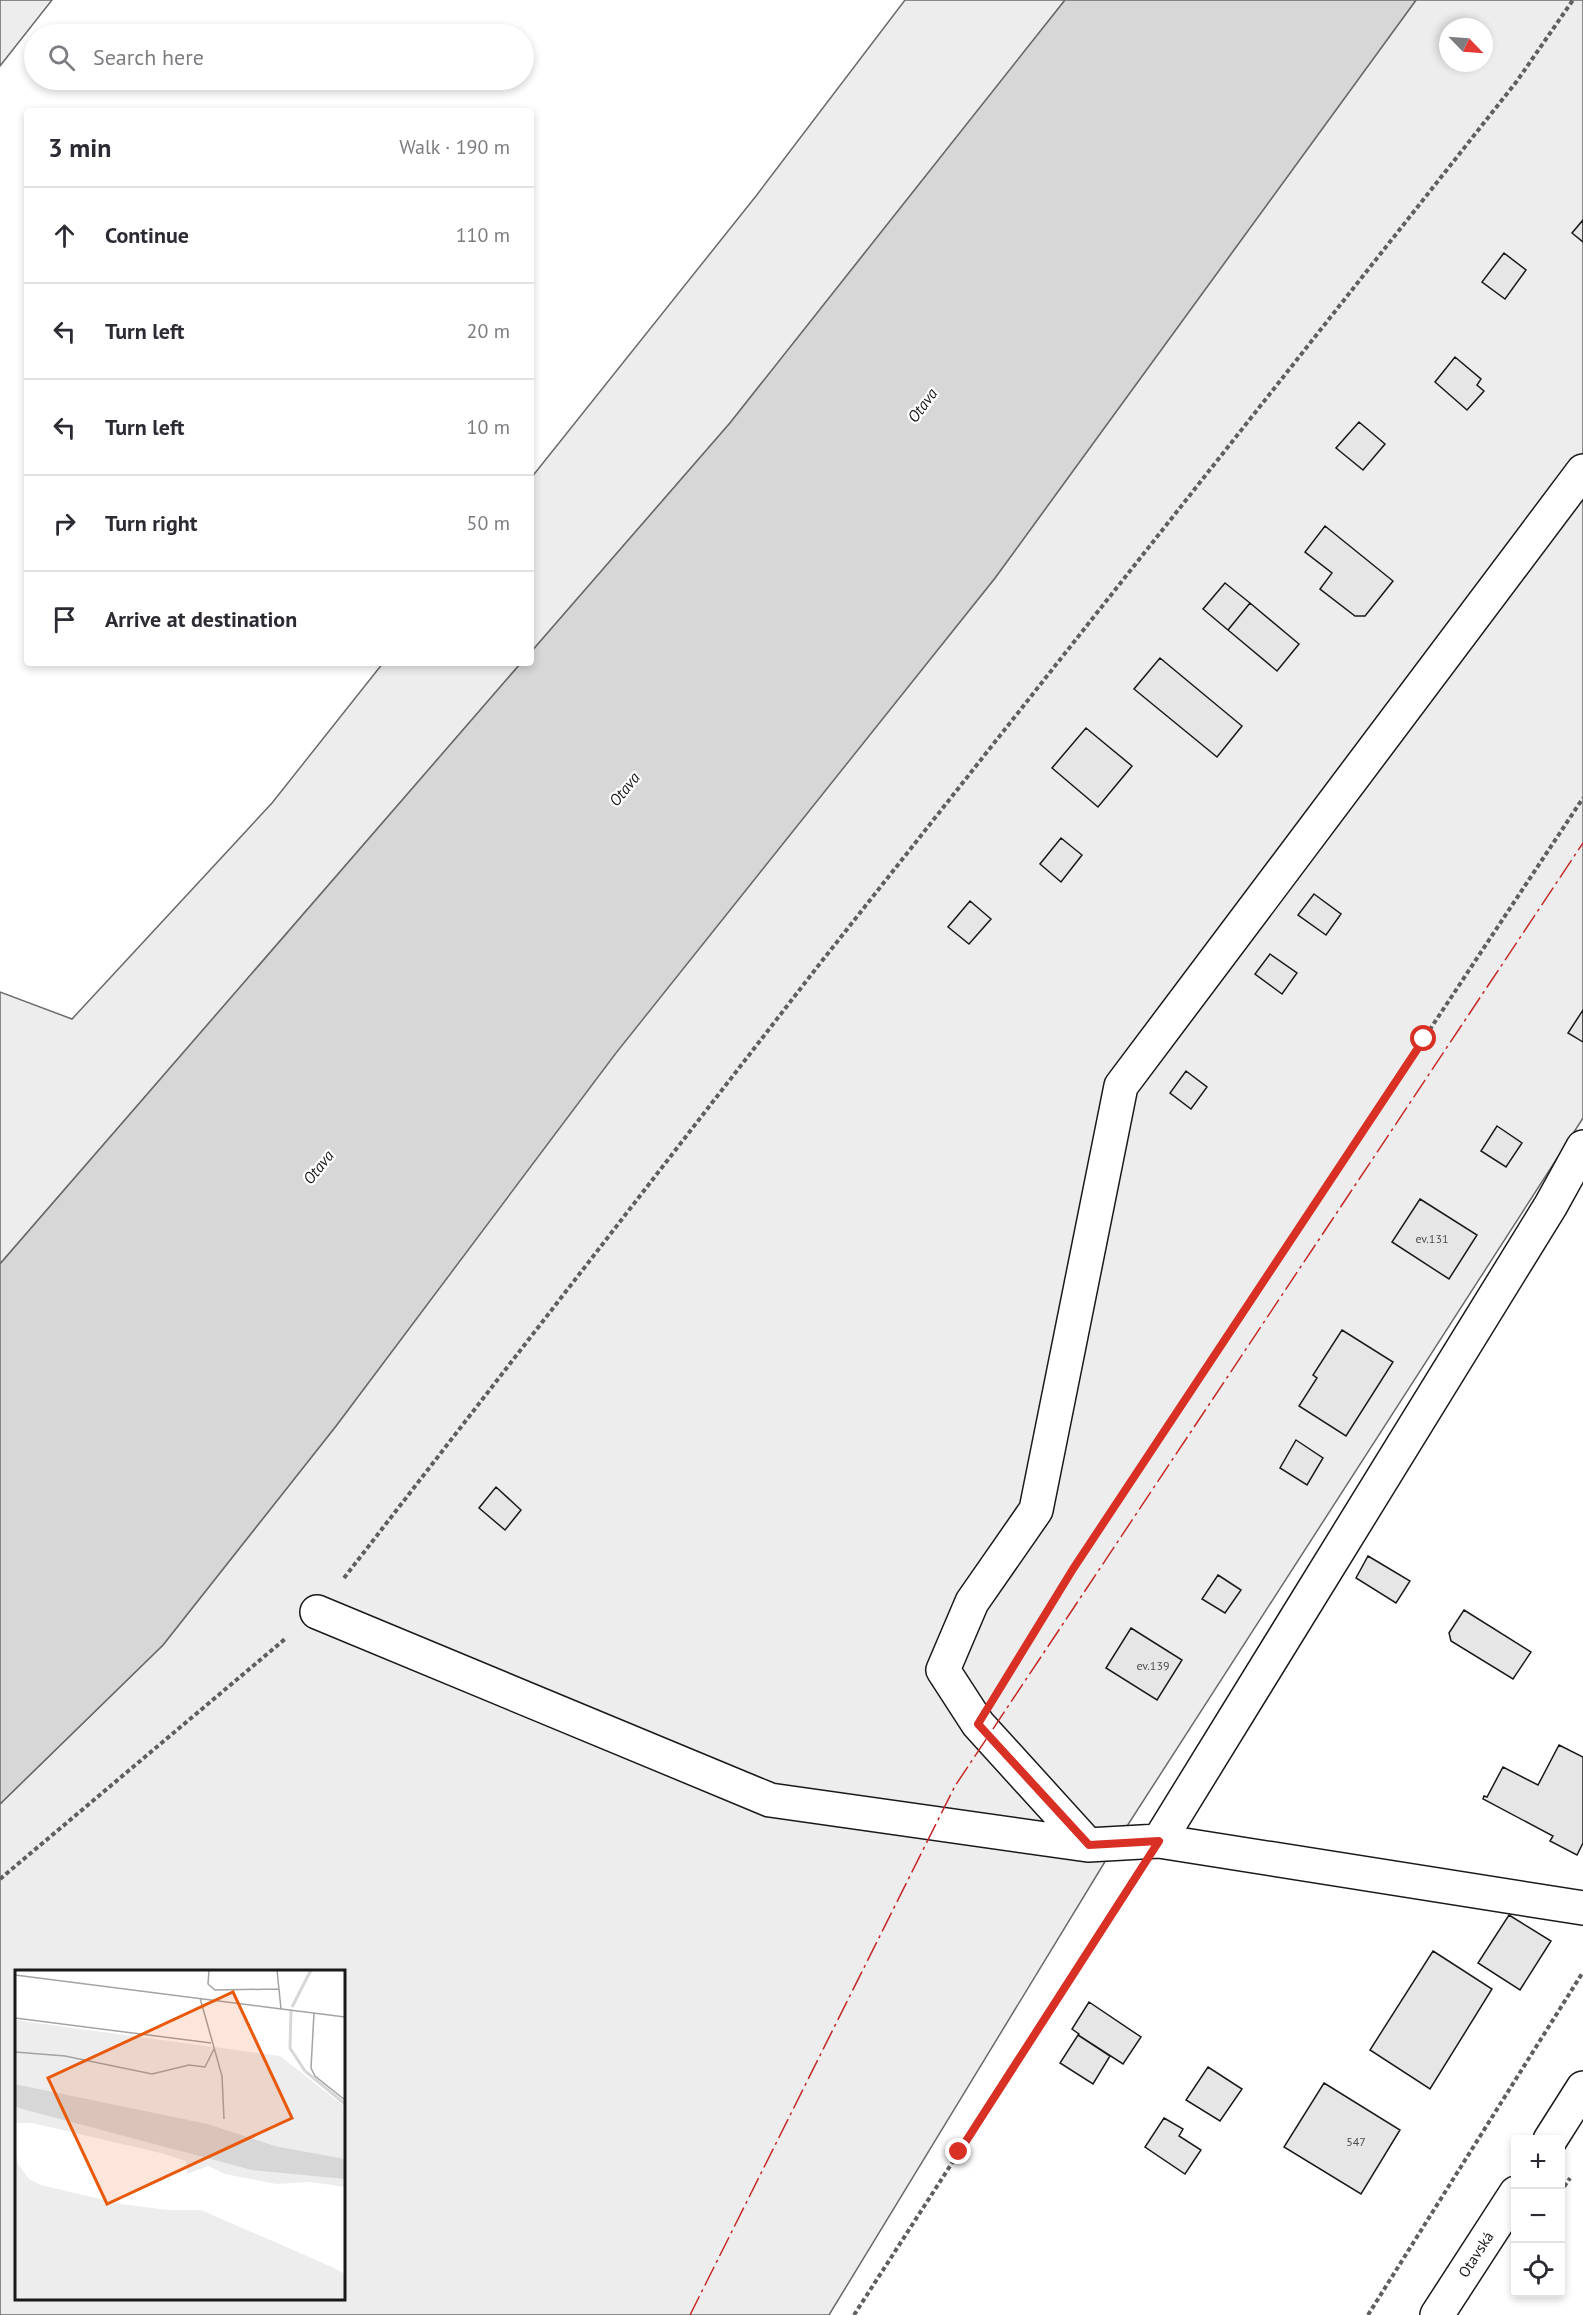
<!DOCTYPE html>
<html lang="en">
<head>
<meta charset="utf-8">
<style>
	body { margin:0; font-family:"PT Sans",sans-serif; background:#f7f7f7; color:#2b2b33 }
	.controls { position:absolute; right:18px; bottom:18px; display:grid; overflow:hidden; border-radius:6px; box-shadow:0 3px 9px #0003 }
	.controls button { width:54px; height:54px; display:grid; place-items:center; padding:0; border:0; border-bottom:2px solid #e1e1e2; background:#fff; color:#2b2b33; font:30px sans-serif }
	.compass { position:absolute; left:1439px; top:18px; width:54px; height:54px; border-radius:50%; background:#fff; box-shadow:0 3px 9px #0003; rotate:115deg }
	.stop { position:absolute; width:18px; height:18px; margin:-14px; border:4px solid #d93025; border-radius:50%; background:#fff }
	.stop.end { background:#d93025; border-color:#fff; box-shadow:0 2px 6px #0008 }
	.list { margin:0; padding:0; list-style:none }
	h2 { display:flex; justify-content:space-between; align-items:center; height:78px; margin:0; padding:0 24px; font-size:26px }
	h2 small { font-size:20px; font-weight:400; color:#7c7c81 }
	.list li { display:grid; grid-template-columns:39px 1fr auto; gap:18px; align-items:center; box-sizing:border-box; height:96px; padding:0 24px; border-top:2px solid #e1e1e2 }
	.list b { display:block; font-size:22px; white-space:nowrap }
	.list em { font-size:20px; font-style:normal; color:#7c7c81 }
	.icon { flex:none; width:33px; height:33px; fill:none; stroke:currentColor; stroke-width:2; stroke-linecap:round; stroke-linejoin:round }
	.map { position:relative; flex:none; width:1583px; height:2315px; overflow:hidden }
	.search { position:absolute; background:#fff; box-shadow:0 3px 9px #0003; left:24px; top:24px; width:510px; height:66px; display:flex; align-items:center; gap:15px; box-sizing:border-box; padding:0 21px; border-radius:33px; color:#7c7c81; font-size:22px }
	.panel { position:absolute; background:#fff; box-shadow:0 3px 9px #0003; left:24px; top:108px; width:510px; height:558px; border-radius:6px }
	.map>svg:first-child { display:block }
	.built { fill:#ededed; stroke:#6a6a6a; stroke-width:1.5; fill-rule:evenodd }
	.water { fill:#d7d7d7; stroke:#6a6a6a; stroke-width:1.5 }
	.building { fill:#e6e6e6; stroke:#1a1a1a; stroke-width:1.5 }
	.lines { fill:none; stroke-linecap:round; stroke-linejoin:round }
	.minor-casing { stroke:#1a1a1a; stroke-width:36 }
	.major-casing { stroke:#1a1a1a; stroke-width:36 }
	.path { stroke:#5f5f5f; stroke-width:4; stroke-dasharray:4.5 3; stroke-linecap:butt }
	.minor { stroke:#fff; stroke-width:33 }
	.major { stroke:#fff; stroke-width:33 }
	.power { stroke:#c62828; stroke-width:1.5; stroke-dasharray:21 4.5 3 4.5; stroke-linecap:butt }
	.route { stroke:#d93025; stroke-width:8 }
	.labels { text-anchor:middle; stroke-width:4.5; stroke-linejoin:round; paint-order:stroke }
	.number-label { font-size:12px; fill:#4d4d4d }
	.street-label { font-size:15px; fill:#1a1a1a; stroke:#fff }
	.water-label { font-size:16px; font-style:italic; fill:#1a1a1a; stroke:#fff }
	.inset-river { fill:none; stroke:#d7d7d7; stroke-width:3 }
	.inset-road { fill:none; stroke:#a3a3a3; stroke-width:1.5 }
	.view { fill:#e8590c; fill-opacity:0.15; stroke:#e8590c; stroke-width:3 }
	.inset-edge { fill:none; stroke:#1a1a1a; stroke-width:3 }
</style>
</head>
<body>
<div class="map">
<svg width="1583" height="2315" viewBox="0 0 1583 2315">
	<rect width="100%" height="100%" fill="#fff"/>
	<path class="built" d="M0,0H52L0,66Z
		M905,0H1065L730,423L531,652V478L756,196Z
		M1416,0H1583V1118L1120,1837L829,2315H0V1804L163,1645L336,1426L615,1053L995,578ZM1448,27H1484V63H1448ZM16,1972H344V2298H16Z
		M383,663H521L0,1264V992L72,1019L272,803Z"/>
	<path class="water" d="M1065,0H1416L995,578L616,1053L336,1426L163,1645L0,1804V1264L521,663H531V652L730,423Z"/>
	<path class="building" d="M1583,220V242L1572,233Z
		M1504,253L1526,270L1505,299L1482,282Z
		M1455,357L1481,379L1477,385L1484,391L1467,410L1435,382Z
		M1359,422L1385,444L1363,470L1336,448Z
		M1325,526L1393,581L1365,616H1355L1320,589L1332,573L1305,552Z
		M1225,583L1250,603L1228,630L1203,609Z
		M1250,603L1299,644L1277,671L1228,630Z
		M1160,658L1242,726L1217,757L1134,689Z
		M1086,728L1132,766L1098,807L1052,768Z
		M1061,838L1082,855L1061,882L1040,864Z
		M1314,894L1341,914L1326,935L1298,915Z
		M970,901L991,919L969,944L948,927Z
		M1270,954L1297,973L1282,994L1255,974Z
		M1583,1010V1042L1568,1033Z
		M1186,1071L1207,1087L1191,1109L1170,1093Z
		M1497,1126L1522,1143L1506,1167L1481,1151Z
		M1420,1199L1477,1235L1449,1279L1392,1242Z
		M1342,1330L1393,1362L1346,1436L1299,1406L1317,1378L1313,1375Z
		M1296,1440L1323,1458L1307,1485L1280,1468Z
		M496,1487L521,1510L505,1530L479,1508Z
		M1368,1556L1410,1581L1396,1603L1356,1578Z
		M1218,1575L1241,1590L1225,1613L1202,1599Z
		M1464,1610L1531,1652L1513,1679L1451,1641L1449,1633Z
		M1131,1628L1182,1660L1157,1700L1106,1668Z
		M1559,1745L1583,1757V1843L1577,1855L1550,1841L1553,1836L1483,1799L1484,1796L1487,1797L1503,1767L1538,1785Z
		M1509,1915L1551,1941L1520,1990L1478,1963Z
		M1433,1951L1492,1989L1430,2089L1370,2050Z
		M1089,2002L1141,2037L1123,2064L1078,2035L1079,2034L1072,2029Z
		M1078,2035L1110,2056L1093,2084L1060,2063Z
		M1208,2067L1242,2089L1220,2121L1186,2100Z
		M1324,2083L1400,2130L1361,2194L1284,2147Z
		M1164,2118L1183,2129L1179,2136L1201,2150L1185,2174L1145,2147Z"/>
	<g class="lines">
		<g class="minor-casing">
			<path id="minor" d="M317,1612L770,1800L1088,1845L1159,1841L1583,1908
				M1159,1841L1551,1205L1583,1147
				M1088,1845L978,1724L943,1670L972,1602L1036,1510L1121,1086L1583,471"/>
		</g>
		<g class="major-casing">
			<g id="major">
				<path d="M1550,2140L1583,2088"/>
				<path id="s1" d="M1437,2315L1516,2193"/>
			</g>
		</g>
		<path class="path" d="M344,1578L818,966L1517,81L1573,0
			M1003,1683L1073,1569L1583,798
			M0,1879L285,1639
			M1560,2193L1570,2178
			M854,2315L1130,1887
			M1368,2315L1583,1972"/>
		<use href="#minor" class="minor"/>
		<use href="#major" class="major"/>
		<path class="power" d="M690,2315L955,1786L1583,843"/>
	</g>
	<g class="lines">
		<path class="route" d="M959,2152L1159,1841L1089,1845L978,1724L1073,1569L1424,1039"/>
	</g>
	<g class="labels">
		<g class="number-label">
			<text x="1432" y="1243">ev.131</text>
			<text x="1153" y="1670">ev.139</text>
			<text x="1356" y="2146">547</text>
		</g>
		<g class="street-label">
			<text dy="5" stroke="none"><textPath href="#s1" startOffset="72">Otavská</textPath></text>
		</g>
		<g class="water-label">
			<text transform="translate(922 405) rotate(-53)" y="6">Otava</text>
			<text transform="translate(624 789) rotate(-51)" y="6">Otava</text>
			<text transform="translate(318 1167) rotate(-51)" y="6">Otava</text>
		</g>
	</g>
	<g transform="translate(15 1970)">
		<rect width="330" height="330" fill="#fff"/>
		<path d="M0,50L265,86L330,137V189L260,176L193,154L0,114ZM0,137L330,209V217L295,212L261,214L210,204L193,196L172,204L171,191L146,183L17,153H0ZM0,176L3,194L14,209L26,215L106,234L153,240H186L317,297L330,304V330H0Z" fill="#ededed"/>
		<path d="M0,114L193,154L260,176L330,189V209L237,200L0,137Z" fill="#d7d7d7"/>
		<path class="inset-river" d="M277,37L296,0M276,41L275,78L290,101L330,134"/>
		<path class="inset-road" d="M194,0L193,14L200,20L264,19M262,0L266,39M0,5L330,47M185,28L207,106L209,149M299,43L296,98L300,106L330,130M0,48L196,73M0,82L50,86L137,104L174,95L190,97L199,79"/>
		<path class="view" d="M218,22L277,148L92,234L33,108Z"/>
		<rect width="330" height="330" class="inset-edge"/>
	</g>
</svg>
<div class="controls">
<button>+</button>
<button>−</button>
<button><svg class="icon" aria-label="locate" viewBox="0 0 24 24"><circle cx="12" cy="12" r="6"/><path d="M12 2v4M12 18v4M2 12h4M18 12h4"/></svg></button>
</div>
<svg class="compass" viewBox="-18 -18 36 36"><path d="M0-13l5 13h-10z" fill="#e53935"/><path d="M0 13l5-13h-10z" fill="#7c7c81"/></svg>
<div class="stop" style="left:1424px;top:1039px"></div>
<div class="stop end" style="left:959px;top:2152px"></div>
<div class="search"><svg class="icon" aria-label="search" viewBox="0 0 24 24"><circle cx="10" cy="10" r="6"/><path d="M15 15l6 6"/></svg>Search here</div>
<section class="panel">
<h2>3 min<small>Walk · 190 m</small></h2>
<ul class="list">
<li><svg class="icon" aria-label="ahead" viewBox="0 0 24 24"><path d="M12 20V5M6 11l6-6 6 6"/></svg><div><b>Continue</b></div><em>110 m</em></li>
<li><svg class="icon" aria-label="left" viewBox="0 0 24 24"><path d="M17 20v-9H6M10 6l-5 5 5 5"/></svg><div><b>Turn left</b></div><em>20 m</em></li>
<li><svg class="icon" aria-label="left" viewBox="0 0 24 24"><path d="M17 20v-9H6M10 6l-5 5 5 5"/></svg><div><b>Turn left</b></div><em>10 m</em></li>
<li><svg class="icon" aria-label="right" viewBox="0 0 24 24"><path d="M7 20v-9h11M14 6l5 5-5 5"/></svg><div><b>Turn right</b></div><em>50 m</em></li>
<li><svg class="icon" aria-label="arrive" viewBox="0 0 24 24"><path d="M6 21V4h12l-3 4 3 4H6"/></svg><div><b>Arrive at destination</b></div></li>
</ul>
</section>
</div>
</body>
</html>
